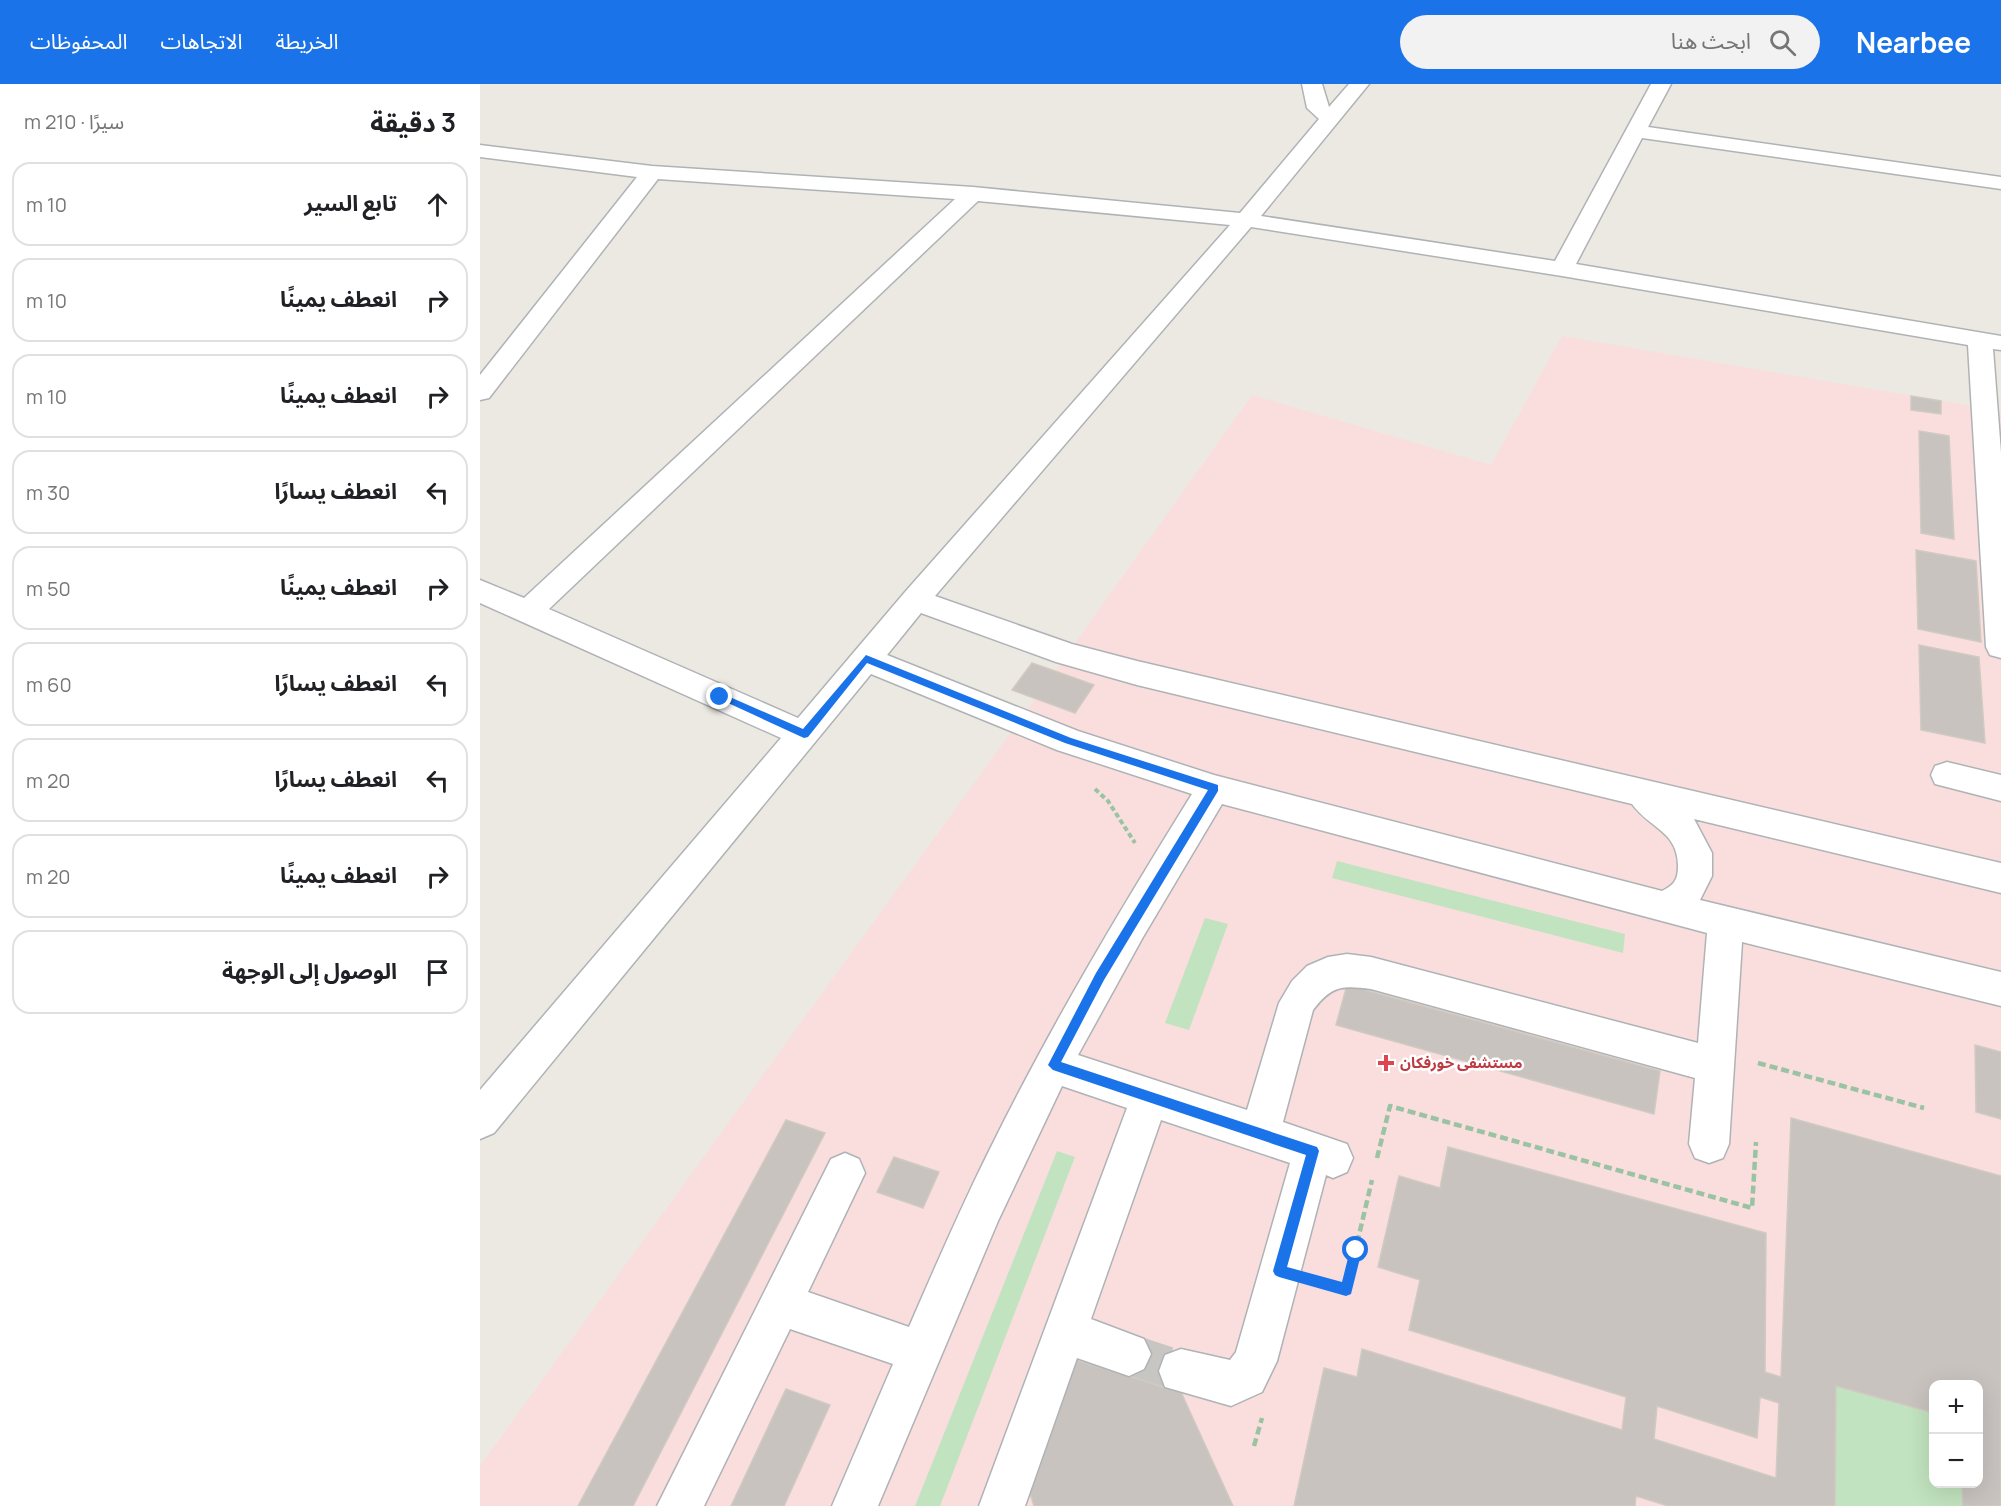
<!DOCTYPE html>
<html lang="ar">
<head>
<meta charset="utf-8">
<style>
	body { margin:0; font-family:Manrope,"Noto Sans Arabic",sans-serif; background:#f2f2f2; color:#202124; direction:rtl }
	.controls { position:absolute; right:18px; bottom:18px; display:grid; overflow:hidden; border-radius:12px; box-shadow:0 6px 24px #0002 }
	.controls button { width:54px; height:54px; display:grid; place-items:center; padding:0; border:0; border-bottom:2px solid #e0e0e0; background:#fff; color:#202124; font:30px sans-serif }
	.stop { position:absolute; width:18px; height:18px; margin:-14px; border:4px solid #1a73e8; border-radius:50%; background:#fff }
	.stop.end { background:#1a73e8; border-color:#fff; box-shadow:0 2px 6px #0008 }
	.list { margin:0; padding:0; list-style:none }
	h2 { display:flex; justify-content:space-between; align-items:center; height:78px; margin:0; padding:0 24px; font-size:26px }
	h2 small { font-size:20px; font-weight:400; color:#757577 }
	.list li { display:grid; grid-template-columns:39px 1fr auto; gap:18px; align-items:center; box-sizing:border-box; height:84px; margin:0 12px 12px; padding:0 12px; border:2px solid #e0e0e0; border-radius:18px }
	.list b { display:block; font-size:22px; white-space:nowrap }
	.list em { font-size:20px; font-style:normal; color:#757577 }
	.icon { flex:none; width:33px; height:33px; fill:none; stroke:currentColor; stroke-width:2; stroke-linecap:round; stroke-linejoin:round }
	.map { position:relative; flex:none; width:1521px; height:1422px; overflow:hidden; direction:ltr }
	header { display:flex; align-items:center; gap:36px; box-sizing:border-box; height:84px; padding:0 30px; background:#1a73e8; color:#fff }
	header strong { font-size:28px }
	nav { display:flex; gap:33px; margin-inline-start:auto; font-size:21px }
	.search { width:420px; height:54px; background:#f2f2f2; display:flex; align-items:center; gap:15px; box-sizing:border-box; padding:0 21px; border-radius:33px; color:#757577; font-size:22px }
	main { display:flex }
	aside { flex:1; background:#fff }
	.map>svg:first-child { display:block }
	.medical { fill:#f9dedd; fill-rule:evenodd }
	.green { fill:#c2e3bf }
	.building { fill:#c8c3bf; stroke:#d0cac0; stroke-width:1.5; fill-rule:evenodd }
	.lines { fill:none; stroke-linecap:round; stroke-linejoin:round }
	.minor-tunnel { stroke:#c8c6c2; stroke-width:40; stroke-dasharray:40 20; stroke-linecap:butt }
	.minor-casing { stroke:#afb3b6; stroke-width:3 }
	.path-far1 { stroke:#99c3a2; stroke-width:4; stroke-dasharray:5 3; stroke-linecap:butt }
	.path { stroke:#99c3a2; stroke-width:4.5; stroke-dasharray:8 4; stroke-linecap:butt }
	.minor { fill:#fff; fill-rule:evenodd }
	.route { fill:#1a73e8 }
	.health-dot { fill:#e0444e; stroke:#fff; stroke-width:2 }
	.labels { text-anchor:middle; stroke-width:5; stroke-linejoin:round; paint-order:stroke }
	.health-label { font-size:15px; font-weight:bold; fill:#be3a42; stroke:#fff; text-anchor:start }
</style>
</head>
<body>
<header>
<strong>Nearbee</strong>
<div class="search"><svg class="icon" aria-label="search" viewBox="0 0 24 24"><circle cx="10" cy="10" r="6"/><path d="M15 15l6 6"/></svg>ابحث هنا</div>
<nav><a>الخريطة</a><a>الاتجاهات</a><a>المحفوظات</a></nav>
</header>
<main>
<div class="map">
<svg width="1521" height="1422" viewBox="0 0 1521 1422">
	<rect width="100%" height="100%" fill="#ece9e2"/>
	<path class="medical" d="M1082,252L1521,327V1422H0V1382L555,615L532,606L552,579L575,587L772,311L1011,381ZM1454,1300H1498V1400H1454Z"/>
	<path class="green" d="M857,777L1145,850L1143,869L852,794Z
		M725,834L748,840L709,946L685,939Z
		M577,1067L595,1073L460,1422H435Z
		M1356,1302L1453,1329L1454,1400H1482L1483,1422H1355Z"/>
	<path class="building" d="M1431,312L1461,317V330L1431,326Z
		M1439,347L1469,352L1474,455L1441,449Z
		M1436,466L1496,477L1501,558L1438,545Z
		M1439,561L1499,573L1505,659L1441,646Z
		M552,579L575,587L614,601L595,629L532,606Z
		M867,901L1180,987L1174,1030L856,941Z
		M1495,961L1521,968V1035L1496,1028Z
		M1311,1034L1521,1092V1422H1483L1482,1400H1498V1300H1454V1329L1356,1302L1355,1422H1188L1156,1412L1155,1422H814L844,1284L877,1293L882,1265L1142,1346L1146,1313L929,1246L940,1196L898,1183L919,1092L960,1104L968,1063L1286,1149L1285,1288L1301,1293ZM1280,1313L1299,1319L1296,1394L1174,1355L1177,1322L1277,1354Z
		M306,1036L345,1049L153,1422H98Z
		M414,1073L459,1088L443,1124L397,1108Z
		M653,1257L705,1273L695,1307L643,1290Z
		M592,1275L701,1308L753,1422H554L548,1403Z
		M306,1305L350,1321L304,1422H251Z"/>
	<g class="lines">
		<path class="minor-tunnel" d="M649,1270L701,1287"/>
		<g class="minor-casing">
			<path id="minor" d="M822,0H842L849,23L869,0H889L781,132L1075,177L1171,0H1191L1168,43L1521,93V105L1162,54L1096,180L1521,252V266L1513,265L1521,369V574L1510,571L1506,563L1488,261L1082,192L771,143L455,512L592,560L657,577L1521,779V809L1214,735L1232,769V792L1220,816L1521,888V922L1262,858L1249,1060L1243,1074L1229,1079L1215,1074L1209,1060L1215,994L891,905C862,901 851,902 833,926L803,1038L867,1060L873,1074L867,1088L853,1094L846,1091L797,1277L782,1308L751,1322L685,1303L679,1287L685,1271L701,1265L750,1276L756,1268L810,1079L681,1036L611,1235L664,1255L671,1270L664,1285L649,1292L597,1274L545,1422H499L647,1024L582,1002L518,1137L398,1422H352L413,1280L310,1245L224,1422H177L351,1075L365,1069L379,1075L385,1089L328,1208L429,1243C455,1183 481,1123 510,1065C570,943 640,826 712,710L577,666L391,590L14,1049L0,1055V1006L301,654L0,519V496L44,514L475,115L178,95L9,314L0,316V291L157,93L0,73V61L172,82L493,103L760,129L839,35L827,24ZM498,117L750,141L425,508L318,634L69,525ZM441,529L576,578L657,601L1152,720C1169,744 1198,747 1198,782C1198,796 1194,801 1182,807L734,691L598,647L407,571ZM742,720L1227,849L1218,959L891,873L867,870L848,873L827,882L812,897L799,919L767,1026L598,971L663,853Z
				M1467,678L1521,691V717L1455,700L1451,691L1455,682Z"/>
		</g>
		<path class="path-far1" d="M615,705L628,717L655,759"/>
		<path class="path" d="M1278,979L1444,1024
			M897,1074L910,1022L1272,1124L1276,1058
			M843,1200L866,1206L892,1096
			M774,1362L782,1334"/>
		<use href="#minor" class="minor"/>
	</g>
	<path class="route" d="M386,571L591,654L738,701V707L624,896L581,978L837,1063L839,1067L807,1183L862,1198L871,1162H880L882,1166L871,1210L866,1212L799,1193L795,1191L793,1187L826,1071L573,986L568,981L616,889L728,706L585,659L387,579L328,653L324,654L235,613L240,609L243,610L323,645Z"/>
	<path class="health-dot" d="M903 970h6v6h6v6h-6v6h-6v-6h-6v-6h6z"/>
	<g class="labels">
		<g class="health-label">
			<text x="920" y="984">مستشفى خورفكان</text>
		</g>
	</g>
</svg>
<div class="controls">
<button>+</button>
<button>−</button>
</div>
<div class="stop" style="left:876px;top:1166px"></div>
<div class="stop end" style="left:240px;top:613px"></div>
</div>
<aside>
<h2>3 دقيقة<small>سيرًا · 210 m</small></h2>
<ul class="list">
<li><svg class="icon" aria-label="ahead" viewBox="0 0 24 24"><path d="M12 20V5M6 11l6-6 6 6"/></svg><div><b>تابع السير</b></div><em>10 m</em></li>
<li><svg class="icon" aria-label="right" viewBox="0 0 24 24"><path d="M7 20v-9h11M14 6l5 5-5 5"/></svg><div><b>انعطف يمينًا</b></div><em>10 m</em></li>
<li><svg class="icon" aria-label="right" viewBox="0 0 24 24"><path d="M7 20v-9h11M14 6l5 5-5 5"/></svg><div><b>انعطف يمينًا</b></div><em>10 m</em></li>
<li><svg class="icon" aria-label="left" viewBox="0 0 24 24"><path d="M17 20v-9H6M10 6l-5 5 5 5"/></svg><div><b>انعطف يسارًا</b></div><em>30 m</em></li>
<li><svg class="icon" aria-label="right" viewBox="0 0 24 24"><path d="M7 20v-9h11M14 6l5 5-5 5"/></svg><div><b>انعطف يمينًا</b></div><em>50 m</em></li>
<li><svg class="icon" aria-label="left" viewBox="0 0 24 24"><path d="M17 20v-9H6M10 6l-5 5 5 5"/></svg><div><b>انعطف يسارًا</b></div><em>60 m</em></li>
<li><svg class="icon" aria-label="left" viewBox="0 0 24 24"><path d="M17 20v-9H6M10 6l-5 5 5 5"/></svg><div><b>انعطف يسارًا</b></div><em>20 m</em></li>
<li><svg class="icon" aria-label="right" viewBox="0 0 24 24"><path d="M7 20v-9h11M14 6l5 5-5 5"/></svg><div><b>انعطف يمينًا</b></div><em>20 m</em></li>
<li><svg class="icon" aria-label="arrive" viewBox="0 0 24 24"><path d="M6 21V4h12l-3 4 3 4H6"/></svg><div><b>الوصول إلى الوجهة</b></div></li>
</ul>
</aside>
</main>
</body>
</html>
